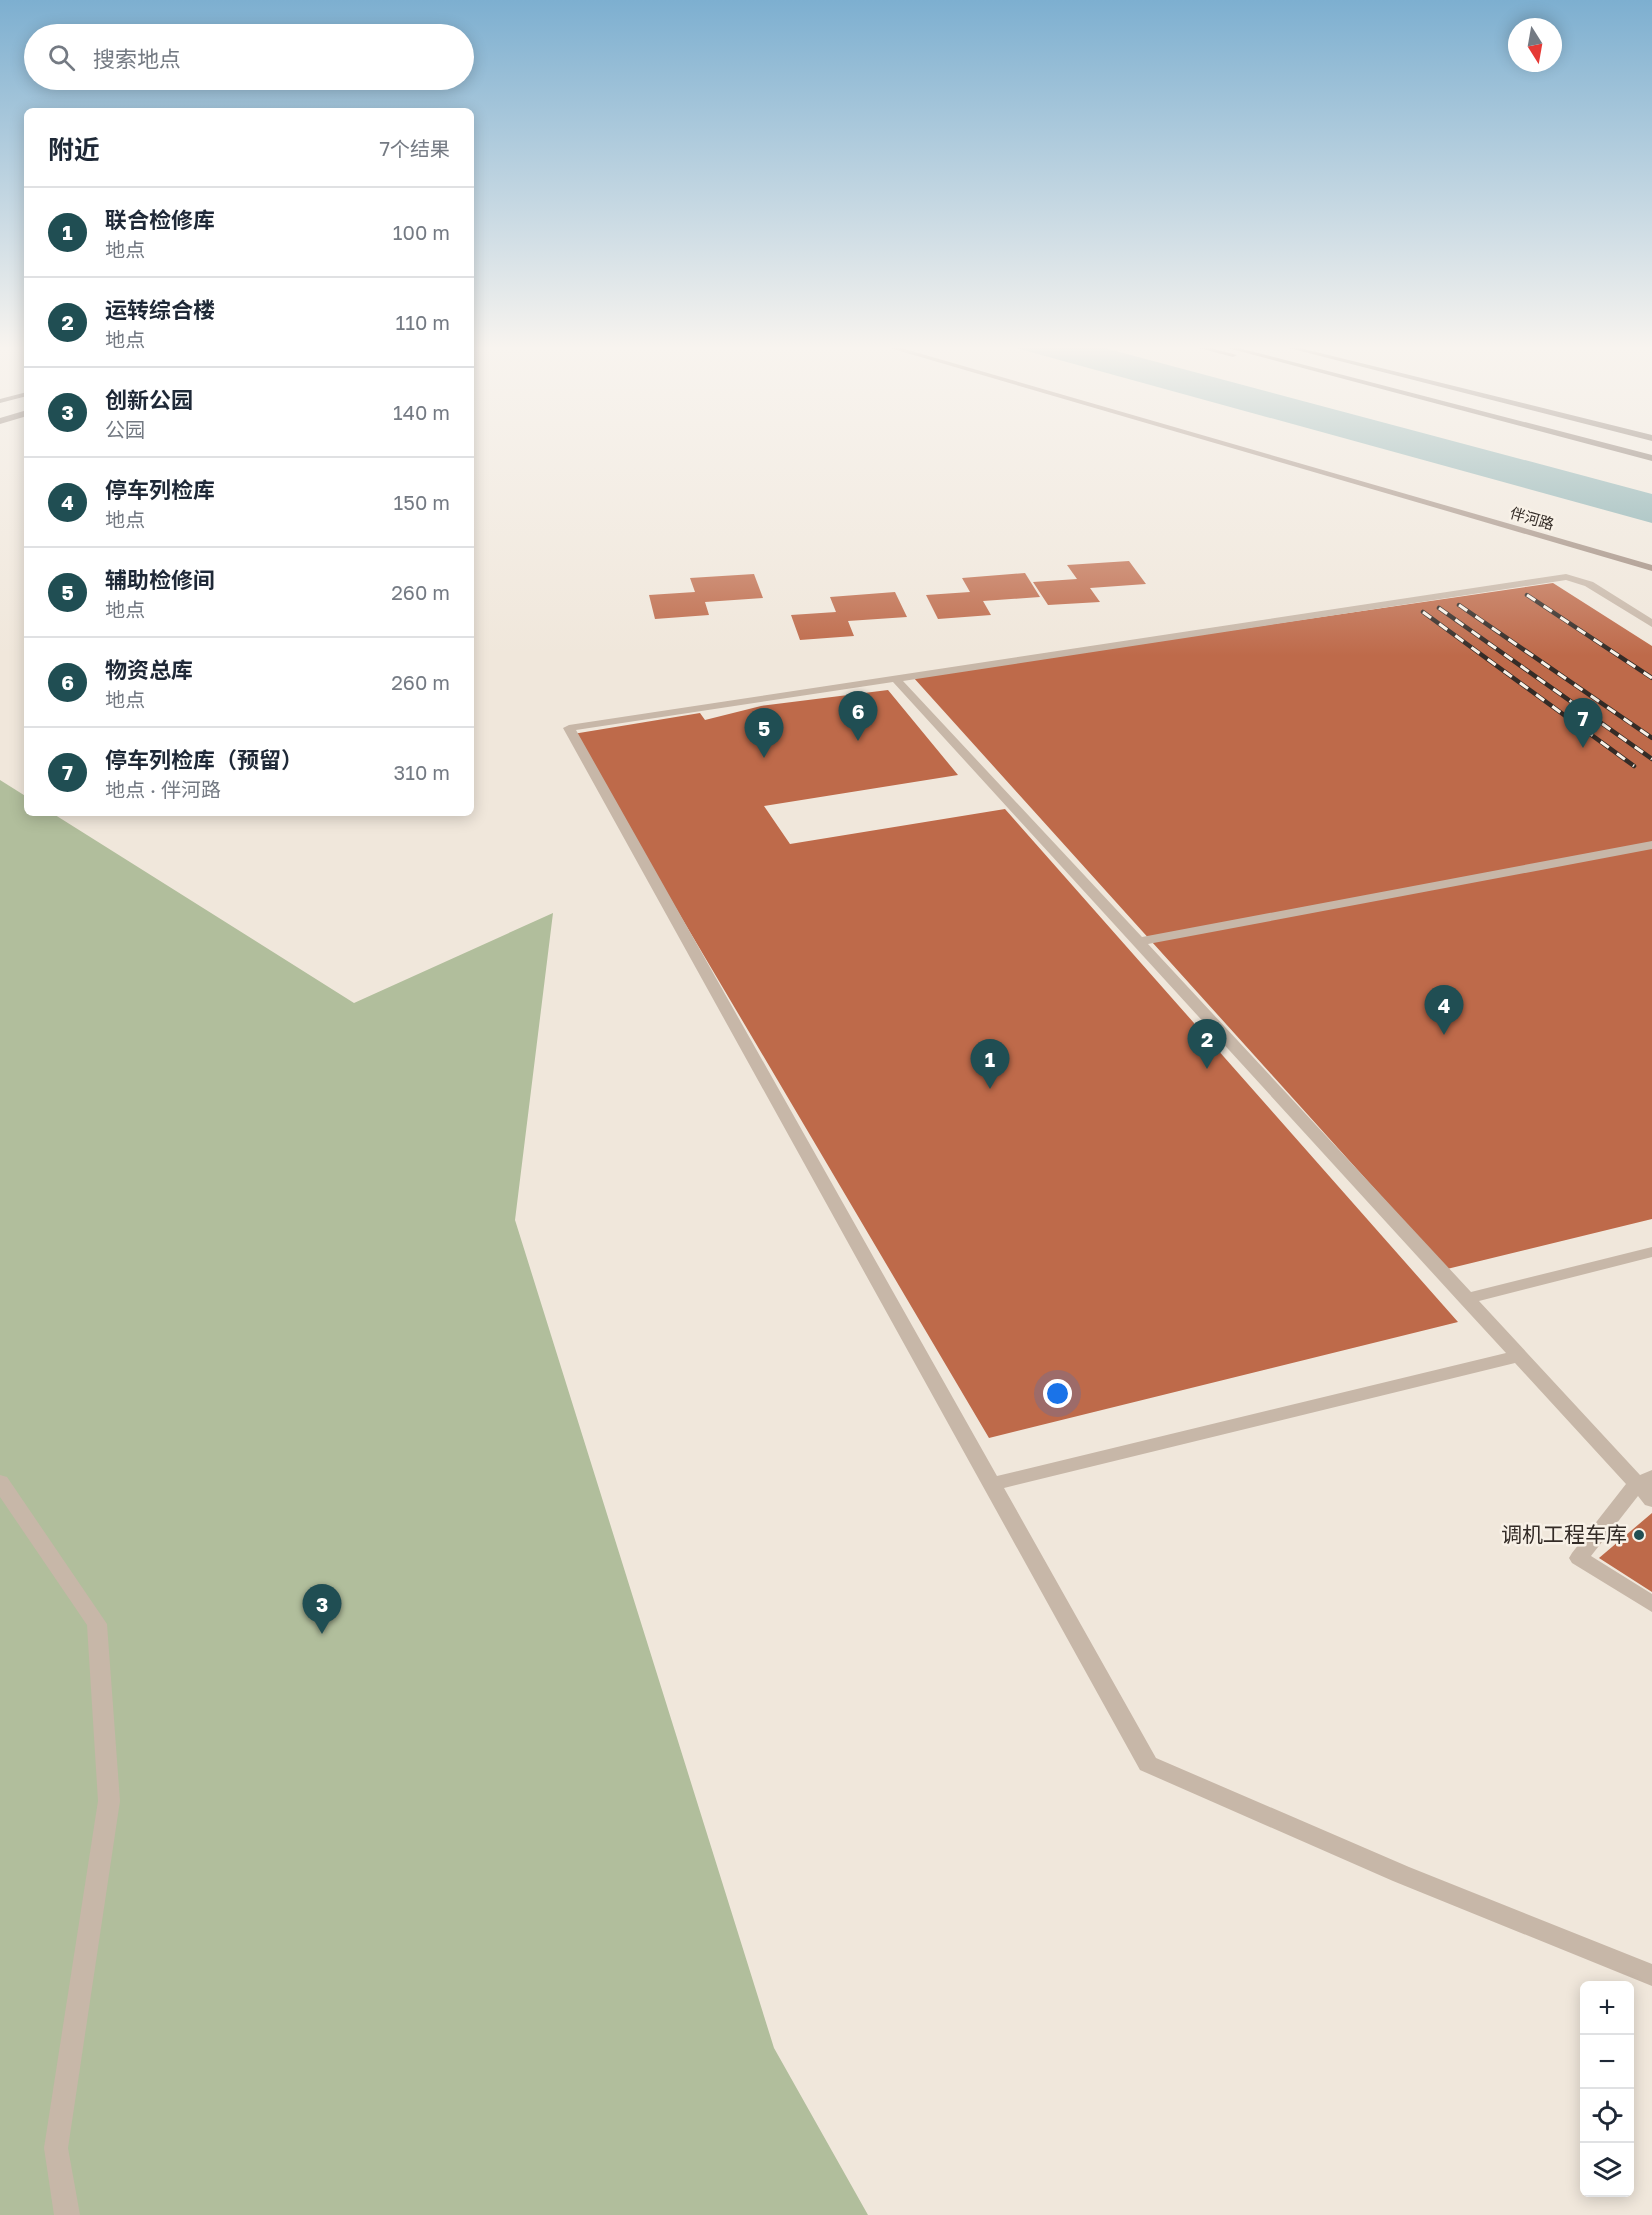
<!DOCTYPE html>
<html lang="zh">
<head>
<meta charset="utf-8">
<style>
	body { margin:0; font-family:"Golos Text","Noto Sans SC",sans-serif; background:#f2f2f3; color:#1f2937 }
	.controls { position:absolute; right:18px; bottom:18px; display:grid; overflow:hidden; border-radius:9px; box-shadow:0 3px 15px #0003 }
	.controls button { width:54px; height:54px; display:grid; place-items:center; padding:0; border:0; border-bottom:2px solid #e0e1e3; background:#fff; color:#1f2937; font:30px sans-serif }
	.compass { position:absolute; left:1508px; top:18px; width:54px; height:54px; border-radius:50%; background:#fff; box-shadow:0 3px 15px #0003; rotate:169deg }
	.you { position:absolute; left:1058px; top:1394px; width:21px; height:21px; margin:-15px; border:4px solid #fff; border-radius:50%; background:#1a73e8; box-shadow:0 0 0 9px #1a73e833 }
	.badge { display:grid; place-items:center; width:39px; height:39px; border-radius:50%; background:#204e53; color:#fff; font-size:20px; font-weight:700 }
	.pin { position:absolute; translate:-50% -50px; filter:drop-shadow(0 2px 3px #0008) }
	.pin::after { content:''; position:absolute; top:32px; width:21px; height:18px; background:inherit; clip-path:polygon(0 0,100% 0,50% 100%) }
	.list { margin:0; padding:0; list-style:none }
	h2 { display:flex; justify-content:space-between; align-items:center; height:78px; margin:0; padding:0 24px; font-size:26px }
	h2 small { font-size:20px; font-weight:400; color:#747a83 }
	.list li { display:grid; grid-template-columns:39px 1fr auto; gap:18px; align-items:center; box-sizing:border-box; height:90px; padding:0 24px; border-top:2px solid #e0e1e3 }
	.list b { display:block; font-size:22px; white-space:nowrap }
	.list p { margin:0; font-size:20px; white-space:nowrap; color:#747a83 }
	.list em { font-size:20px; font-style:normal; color:#747a83 }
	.icon { flex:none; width:33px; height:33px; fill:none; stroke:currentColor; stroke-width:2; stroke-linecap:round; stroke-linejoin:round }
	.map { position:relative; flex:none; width:1652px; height:2215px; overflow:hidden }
	.search { position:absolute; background:#fff; box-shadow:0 3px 15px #0003; left:24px; top:24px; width:450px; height:66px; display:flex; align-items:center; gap:15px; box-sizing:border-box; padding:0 21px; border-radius:33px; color:#747a83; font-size:22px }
	.panel { position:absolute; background:#fff; box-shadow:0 3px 15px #0003; left:24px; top:108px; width:450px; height:708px; border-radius:9px }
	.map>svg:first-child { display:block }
	.green { fill:#b1be9c }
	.water { fill:#7ca8ab }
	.building { fill:#be6a4a }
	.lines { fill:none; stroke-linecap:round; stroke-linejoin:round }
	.lane { fill:#c7b7a8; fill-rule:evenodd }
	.secondary { fill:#9b8679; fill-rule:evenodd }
	.primary { fill:#756459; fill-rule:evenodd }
	.rail-casing { stroke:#342c27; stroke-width:4.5 }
	.rail { stroke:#f8f1e7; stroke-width:3; stroke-dasharray:10; stroke-linecap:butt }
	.poi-dot { fill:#204e53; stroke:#f8f1e7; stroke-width:2 }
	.labels { text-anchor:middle; stroke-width:5; stroke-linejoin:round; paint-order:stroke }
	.far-street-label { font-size:15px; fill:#342c27; stroke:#f8f1e7 }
	.near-poi-label { font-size:21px; fill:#342c27; stroke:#f8f1e7; text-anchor:end }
</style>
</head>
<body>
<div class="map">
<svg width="1652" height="2215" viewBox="0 0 1652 2215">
	<rect width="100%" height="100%" fill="#f0e7db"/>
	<path class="green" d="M0,780L27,797V813H52L354,1003L553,913L515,1220L774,2048L868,2215H0Z"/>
	<path class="water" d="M1009,346H1097L1652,494V523Z"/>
	<path class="building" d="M1129,561L1146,584L1090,588L1100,602L1048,605L1033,582L1077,579L1067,565Z
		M1025,573L1040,597L983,601L991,615L938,619L926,595L970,592L962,578Z
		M754,574L763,598L705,602L709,615L655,619L649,595L695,592L690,578Z
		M1553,583L1652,646V1219L1447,1269L913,677Z
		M895,592L907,617L848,621L854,636L800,640L791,615L836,612L830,597Z
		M888,690L958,775L764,806L790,844L1005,809L1458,1322L989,1438L573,734L700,713L705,720L761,706Z
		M1652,1513V1592L1599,1558Z"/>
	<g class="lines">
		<path class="lane" d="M1566,574L1593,582L1652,619V627L1585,586L1566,580L903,681L1142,937L1652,841V849L1148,944L1471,1292L1652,1247V1257L1479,1301L1640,1475L1652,1470V1507L1645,1505L1638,1496L1591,1556L1652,1594V1612L1572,1563L1569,1558L1572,1553L1626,1484L1515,1363L1004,1488L1156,1758L1409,1867L1652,1964V1986L1393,1881L1140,1770L563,728L569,725ZM893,682L1460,1303L1506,1353L997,1476L576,730Z
			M0,1475L7,1477L107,1624L120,1801L68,2148L80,2215H54L44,2148L98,1801L87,1625L0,1497Z"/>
		<path class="secondary" d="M883,346H894L1652,565V571Z"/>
		<path class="primary" d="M1191,346H1203L1237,355L1233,357Z
			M1220,346H1231L1652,455V461Z
			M1281,346H1292L1652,435V441Z
			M27,392V396L0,403V399Z
			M27,410V416L0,424V418Z"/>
		<g class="rail-casing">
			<path id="rail" d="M1527,595L1652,678
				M1459,605L1652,738
				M1439,608L1652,759
				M1423,612L1634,766"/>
		</g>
		<use href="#rail" class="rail"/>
	</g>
	<linearGradient id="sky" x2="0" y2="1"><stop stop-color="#7dafd0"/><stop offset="0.53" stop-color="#f8f4ef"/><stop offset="1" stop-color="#f8f4ef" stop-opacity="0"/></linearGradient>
	<rect width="1652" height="656" fill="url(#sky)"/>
	<circle class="poi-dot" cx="1639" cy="1535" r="6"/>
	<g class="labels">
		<g class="far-street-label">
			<text transform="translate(1532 519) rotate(16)" y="5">伴河路</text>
		</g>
		<g class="near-poi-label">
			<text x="1627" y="1542">调机工程车库</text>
		</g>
	</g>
</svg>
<div class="controls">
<button>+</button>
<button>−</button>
<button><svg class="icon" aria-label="locate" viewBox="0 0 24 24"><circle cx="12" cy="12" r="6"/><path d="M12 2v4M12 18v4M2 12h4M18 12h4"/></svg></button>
<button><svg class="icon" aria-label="layers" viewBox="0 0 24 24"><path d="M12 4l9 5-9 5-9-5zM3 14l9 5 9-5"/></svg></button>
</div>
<svg class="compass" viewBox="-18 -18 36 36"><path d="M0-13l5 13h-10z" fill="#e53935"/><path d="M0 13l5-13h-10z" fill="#747a83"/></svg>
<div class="you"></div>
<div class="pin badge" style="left:990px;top:1089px">1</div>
<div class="pin badge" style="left:1207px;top:1069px">2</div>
<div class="pin badge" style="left:322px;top:1634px">3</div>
<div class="pin badge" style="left:1444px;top:1035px">4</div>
<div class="pin badge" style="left:764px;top:758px">5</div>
<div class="pin badge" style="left:858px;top:741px">6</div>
<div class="pin badge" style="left:1583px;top:748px">7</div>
<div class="search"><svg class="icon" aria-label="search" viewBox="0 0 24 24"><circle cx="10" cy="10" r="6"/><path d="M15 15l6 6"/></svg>搜索地点</div>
<section class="panel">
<h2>附近<small>7个结果</small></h2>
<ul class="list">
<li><span class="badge">1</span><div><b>联合检修库</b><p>地点</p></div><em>100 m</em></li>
<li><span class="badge">2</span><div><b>运转综合楼</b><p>地点</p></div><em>110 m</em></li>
<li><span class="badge">3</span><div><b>创新公园</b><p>公园</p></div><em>140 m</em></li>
<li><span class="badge">4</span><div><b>停车列检库</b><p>地点</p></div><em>150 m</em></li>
<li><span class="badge">5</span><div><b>辅助检修间</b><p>地点</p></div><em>260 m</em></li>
<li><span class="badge">6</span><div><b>物资总库</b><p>地点</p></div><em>260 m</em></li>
<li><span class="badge">7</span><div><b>停车列检库（预留）</b><p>地点 · 伴河路</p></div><em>310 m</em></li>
</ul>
</section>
</div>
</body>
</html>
